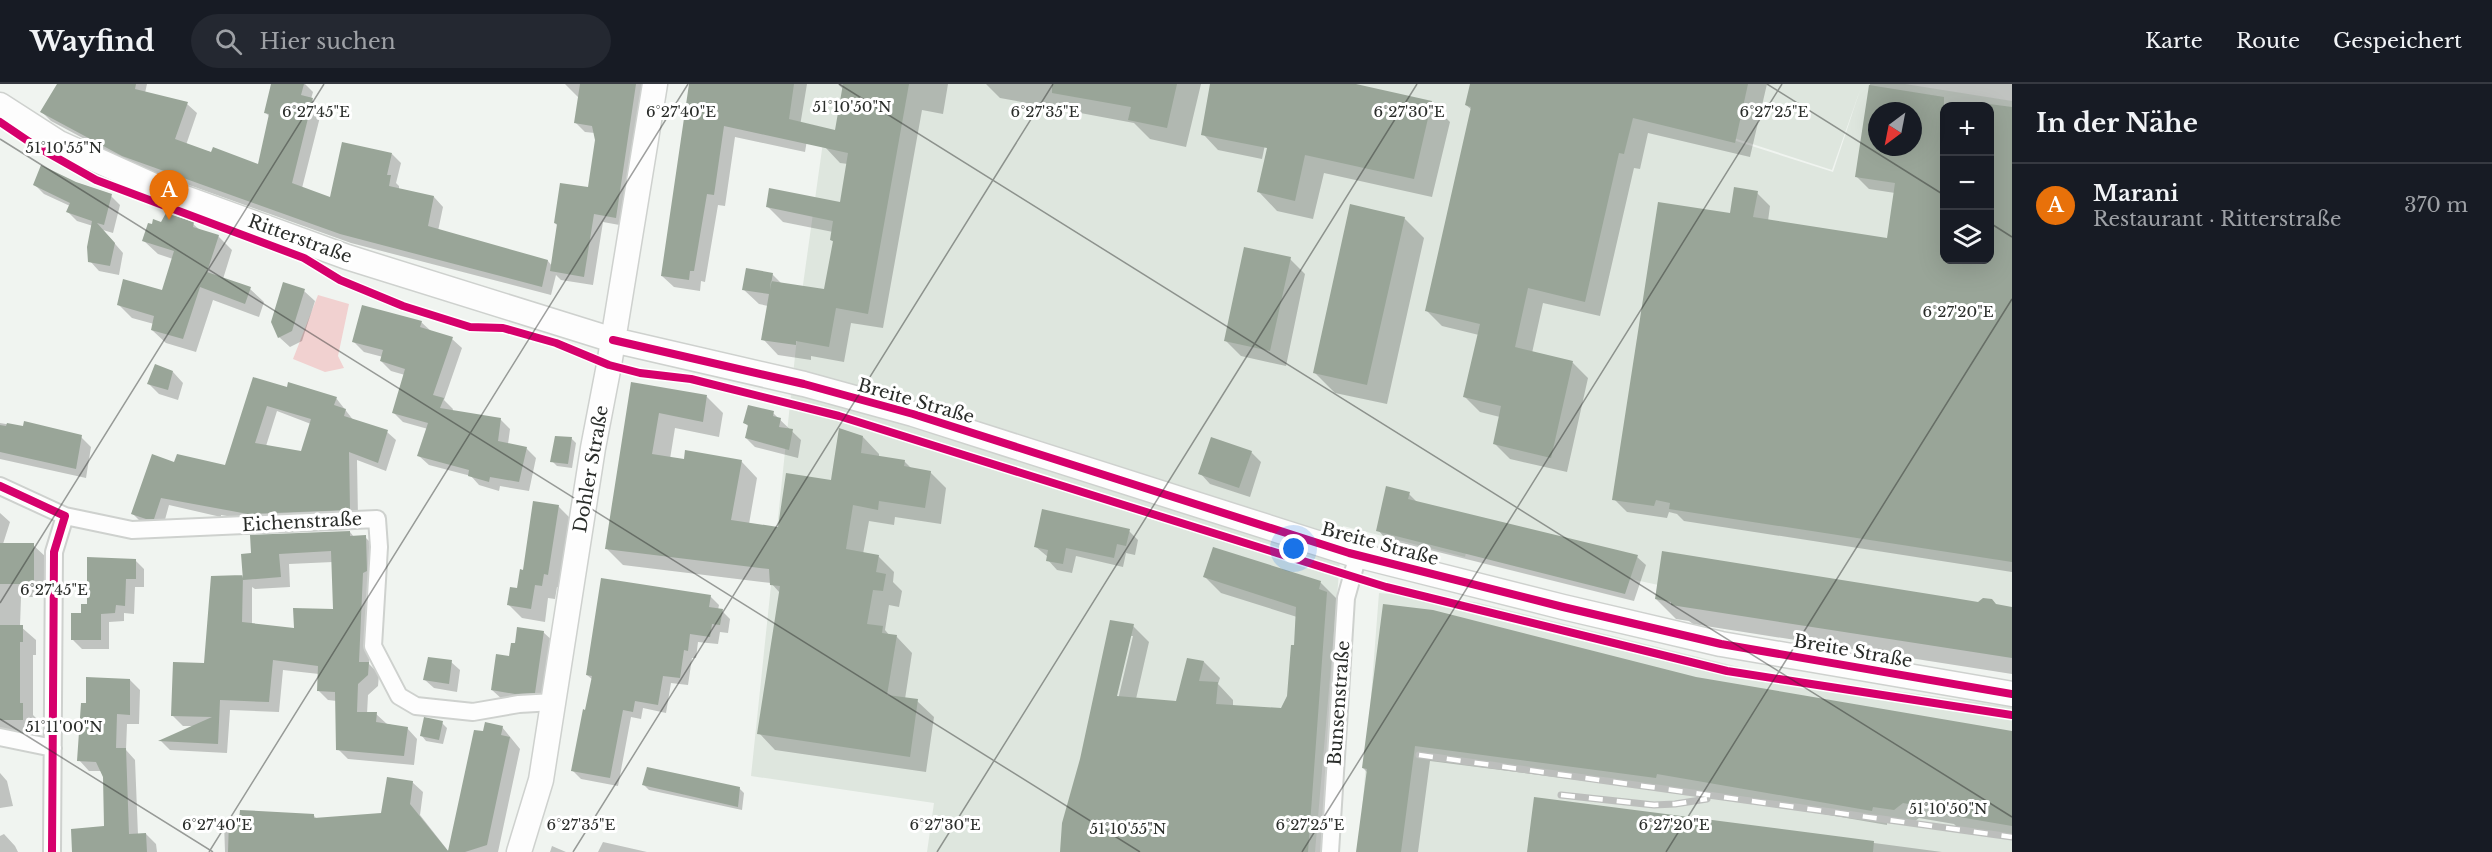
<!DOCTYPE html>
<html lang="de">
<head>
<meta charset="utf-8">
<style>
	body { margin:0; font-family:"Libre Baskerville",serif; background:#242831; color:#f1f3f6 }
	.controls { position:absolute; right:18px; top:18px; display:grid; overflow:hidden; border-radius:12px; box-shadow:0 6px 24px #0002 }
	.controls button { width:54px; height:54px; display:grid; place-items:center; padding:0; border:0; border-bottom:2px solid #363941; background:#171b24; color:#f1f3f6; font:30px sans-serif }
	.compass { position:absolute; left:1868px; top:18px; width:54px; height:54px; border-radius:50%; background:#171b24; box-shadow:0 6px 24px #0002; rotate:212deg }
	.you { position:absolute; left:1294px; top:465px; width:21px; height:21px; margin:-15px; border:4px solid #fff; border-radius:50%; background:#1a73e8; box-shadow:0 0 0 9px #1a73e833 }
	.badge { display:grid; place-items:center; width:39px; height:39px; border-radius:50%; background:#b45309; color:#fff; font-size:20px; font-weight:700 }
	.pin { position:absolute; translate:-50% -50px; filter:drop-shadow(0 2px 3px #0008) }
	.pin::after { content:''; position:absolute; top:32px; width:21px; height:18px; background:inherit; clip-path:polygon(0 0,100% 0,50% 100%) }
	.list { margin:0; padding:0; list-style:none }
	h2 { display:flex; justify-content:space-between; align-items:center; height:78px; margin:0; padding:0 24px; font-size:26px }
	h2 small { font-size:20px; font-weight:400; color:#9ea1a6 }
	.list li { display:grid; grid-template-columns:39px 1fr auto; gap:18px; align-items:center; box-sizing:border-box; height:84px; padding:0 24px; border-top:2px solid #363941 }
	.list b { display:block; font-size:22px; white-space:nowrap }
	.list p { margin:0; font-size:20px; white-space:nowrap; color:#9ea1a6 }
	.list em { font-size:20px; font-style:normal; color:#9ea1a6 }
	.icon { flex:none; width:33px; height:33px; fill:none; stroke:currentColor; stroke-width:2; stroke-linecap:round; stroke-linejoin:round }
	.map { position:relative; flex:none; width:2012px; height:768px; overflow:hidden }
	header { display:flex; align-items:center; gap:36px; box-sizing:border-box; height:84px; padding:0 30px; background:#171b24; border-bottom:2px solid #363941 }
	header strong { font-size:28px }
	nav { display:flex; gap:33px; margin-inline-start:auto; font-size:21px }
	.search { width:420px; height:54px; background:#242831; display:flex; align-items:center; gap:15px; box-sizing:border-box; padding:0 21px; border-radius:33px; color:#9ea1a6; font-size:22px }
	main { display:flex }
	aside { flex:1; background:#171b24 }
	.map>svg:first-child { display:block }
	.built { fill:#dee6de; fill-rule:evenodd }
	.green { fill:#f1d1d0 }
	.shadow { fill:#0003; fill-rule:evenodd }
	.building { fill:#99a598; fill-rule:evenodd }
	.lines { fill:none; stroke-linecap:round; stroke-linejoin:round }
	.street-casing { stroke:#ced1ce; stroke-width:20 }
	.secondary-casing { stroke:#ced1ce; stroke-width:27 }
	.street { stroke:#fdfdfd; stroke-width:16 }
	.secondary { stroke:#fdfdfd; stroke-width:24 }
	.rail-casing { stroke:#bcbebc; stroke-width:7 }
	.rail { stroke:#fff; stroke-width:4.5; stroke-dasharray:14; stroke-linecap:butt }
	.cycleway-casing { stroke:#fff; stroke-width:11 }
	.cycleway { stroke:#d6006c; stroke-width:8 }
	.ticks { fill:none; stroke:#2a2d2a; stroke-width:1.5; stroke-opacity:0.45 }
	.labels { text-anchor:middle; stroke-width:6; stroke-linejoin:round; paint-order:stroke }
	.street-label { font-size:18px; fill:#2a2d2a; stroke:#fff }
	.ticks-label { font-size:15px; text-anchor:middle; fill:#2a2d2a; stroke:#fff; stroke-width:6; stroke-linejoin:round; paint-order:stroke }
</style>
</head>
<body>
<header>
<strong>Wayfind</strong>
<div class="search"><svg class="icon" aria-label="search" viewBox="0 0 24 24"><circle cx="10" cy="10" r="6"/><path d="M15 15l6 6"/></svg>Hier suchen</div>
<nav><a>Karte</a><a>Route</a><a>Gespeichert</a></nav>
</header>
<main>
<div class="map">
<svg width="2012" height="768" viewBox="0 0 2012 768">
	<rect width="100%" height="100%" fill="#f0f4f0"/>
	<path class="built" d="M770,0H1905L2012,17V562L1797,531L1468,460L1465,473L1343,442L1315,768H927L934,719L751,692L801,215L825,44L774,32ZM1568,0L1832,86L1860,6L1833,88L1570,4ZM1944,22H1990V176H1944ZM1877,27H1913V63H1877Z
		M1379,509L1475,518L1759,588L2012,623V768H1359Z"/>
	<path class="green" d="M318,211L349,220L338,272L344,284L325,288L293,275Z"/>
	<path class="shadow" d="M59,0H147L145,9L187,20L197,29L186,61L259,82L270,33L266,29L273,0H305L313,8L311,15L322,25L302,104L331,115L392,70L401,79L396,99L399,102V105L434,113L443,123L438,147L548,177L552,182L558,142L555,139L589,105L596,56L595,49L585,48L575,38L579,14L565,0H647L625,142L603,138L593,201L561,196L556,191L551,211L351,159L133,81L51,37L42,28Z
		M691,0H807L800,42L808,50L805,68L735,53L725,122L718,121L705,198L701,197L700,207L674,203L662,192Z
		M838,0H948L943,30L922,26L883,244L851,239L844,278L811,272V276L778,271L763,255L768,222L759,220L743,205L772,190L782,200L825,207L834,158L831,156L833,148L783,138L767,122L841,120L848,80L840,79L825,63L836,47L844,6Z
		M986,0H1201L1186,63L1150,55L1134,39L1000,14Z
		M1213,0H1278L1262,75L1218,66L1203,50Z
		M1293,0H1350L1431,19L1450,38L1432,113L1324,89L1313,135L1277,127L1259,108Z
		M1471,0H1767L1750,73L1648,49L1640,85L1634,84L1600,232L1543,219L1532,269L1573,279L1588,294L1567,388L1510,375L1494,359L1500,333L1480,328L1465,313L1479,251L1442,242L1427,227L1472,26L1466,21Z
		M1870,0H2012V488L1684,437L1677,430L1669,428L1667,434L1627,428L1614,415L1731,131L1757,109L1770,122L1768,137L1888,156L1895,109L1869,105L1856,92ZM1944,22H1990V176H1944ZM1877,27H1913V63H1877Z
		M76,100L111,112L120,121L113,149L103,146L123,169L119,191L99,187L90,177L93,142L77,137L68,128L70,122L44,110L35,101Z
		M1404,134L1424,154L1387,320L1335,309L1314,288Z
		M161,140H193L200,146L218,152L232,166L223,195L250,205L264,218L259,233L213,216L196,268L166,259L152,246L154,240L132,234L119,221L163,207L173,175L158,170L144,157Z
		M1290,175L1305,190L1286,282L1241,272L1226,257Z
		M304,207L315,217L302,257L290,263L279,253Z
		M421,238L432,248L452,255L462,264L444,316L453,325L452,328L501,336L510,345L508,360L526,364L536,374L529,407L500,402L499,407L479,401L471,392L429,381L419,372L428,345L403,338L393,328L405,291L391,287L381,277L383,273L364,268L354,258Z
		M173,288L183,299L178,316L159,310L149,300Z
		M254,295L288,305L336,314L354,337L387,348L396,356L386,387L357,376L358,434L258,437L221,431V433L169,421L163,443L142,439L133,430L175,380L226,383ZM277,327L311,340L302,369L266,362Z
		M632,300L707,313L723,329L719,353L675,344L670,375L741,377L757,394L749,440L780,444L832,397L863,353L879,370V373L904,377L912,385L930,388L946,404L941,440L895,433L894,441L869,437L863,470L878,472L894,488L893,498L902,507L899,523L889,521L885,546L890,552H896L912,569L905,615L917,617L934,633L926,688L775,666L759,649L780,509L771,499L623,481L607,465Z
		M773,329L801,356L798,374L755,363L746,354L749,343L745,339Z
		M0,339L81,353L91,363L86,394L0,375Z
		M571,354L576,359L572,384L557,382L552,377Z
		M1251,368L1261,378L1250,413L1210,400L1200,389Z
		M1409,410L1418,419L1637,473L1646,481L1634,517L1386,455L1378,446Z
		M558,422L572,436L561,504L557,503L555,515L548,514L545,538L522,534L508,520L519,506Z
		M0,429L10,438L3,460L0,459Z
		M1129,447L1138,456L1135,471L1126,469L1123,483L1076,472L1072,489L1057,486L1048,476V473L1036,463Z
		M350,448L354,453H365L375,463L369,580L379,590L378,602L368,611L367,630H376L387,640L407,644L417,655L414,681L348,675L338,665L337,617L328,616L318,606L319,590L283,586L279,628L230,626L227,669L170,666L161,657L195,642H183L172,631L206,581L242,493L244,495L243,472ZM333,478L335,526L295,545L252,540V503L255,505L290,503L289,480Z
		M33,461L47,474V513H21L20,542L36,556V571H33V631L36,634V649L0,652V498Z
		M1214,465L1321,499L1337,515L1336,518L1342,525L1325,768H1062L1064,739L1081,675L1111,537L1133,542L1149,558L1136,615L1177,618L1188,575L1204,578L1220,594L1218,600L1233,616V622L1282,626L1289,612L1292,562H1295L1297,533L1221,509L1205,493ZM1129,552H1133L1117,620L1114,619Z
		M135,476L144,485V503H135L134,530L124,529V537L109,538V565H82L73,556L88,521Z
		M710,512L719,521L718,526L722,527L730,535L728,549L720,548L718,560L698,558L696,574H692L688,601L671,599L666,629L643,624L641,635L631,633L618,702L581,695L573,687L593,596L587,591Z
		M1656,515L1997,522L2012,524V590L1693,540L1689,537L1676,535Z
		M1385,521L1696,595L2012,648V753L1959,745L1954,740L1919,734L1910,741L1887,737V741L1672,704L1671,708L1430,677L1418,768H1358L1368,689L1363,684Z
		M543,548L554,558L545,618L503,616L492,606L510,574Z
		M451,578L460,586L457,608L434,604L425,596Z
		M130,596L140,606L139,640H127L126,666L135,676L138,751L146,750L156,760L157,768H73L106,744L104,693L102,687H89L79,676L87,621Z
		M442,639L447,644L443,660L426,657L422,652Z
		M502,643L520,665L498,768H449L484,649Z
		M0,689L7,697L13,722L0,724Z
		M412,698L423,708L420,731L449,768H225L224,738L313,731L317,735L382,731Z
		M644,701L739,704L744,709L742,726L649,706Z
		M1535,714L1942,768H1528Z
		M4,750L15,762L18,768H0V752Z
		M603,758L647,768H598Z
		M552,762L566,768H550Z"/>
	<path class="building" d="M57,0H136L135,5L188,18L175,55L211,68L213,63L258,80L269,30L264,29L271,0H304L301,11L313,14L292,99L330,113L342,58L392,69L387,91H391L389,102L434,112L428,142L548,176L542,203L340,150L122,72L40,28Z
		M580,0H636L616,134L594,130L584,193L550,187L557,140L554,139L560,99L588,103L595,56L592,42L574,39Z
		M689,0H794L789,35L835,46L843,0H909L868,230L836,224L829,263L796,257V261L761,256L769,210L742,206L746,184L773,189L770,206L771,197L824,205L833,157L830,156L833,137L766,123L769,104L840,118L848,69L724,42L714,111L707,110L694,187H690L689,196L661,192Z
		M1052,0H1177L1167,44L1128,36L1131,23L1052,9Z
		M1210,0H1356L1432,17L1414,95L1305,71L1295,117L1257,108L1267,64L1201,51Z
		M1470,0H1748L1735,59L1633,34L1624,70L1619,69L1585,218L1528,204L1515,263L1573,277L1551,374L1493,360L1501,322L1463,313L1480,240L1425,227L1471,23L1465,21Z
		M1869,1L1944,13V176H1989V20L2012,23V478L1669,425L1670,419L1656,416L1654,422L1612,416L1658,118L1730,129L1734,103L1758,107L1753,133L1887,154L1895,99L1855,93ZM1877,27H1913V63H1877Z
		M41,81L76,98L112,110L104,141L97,139L115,159L110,182L88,178L87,163L92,137L66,128L70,119L33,101Z
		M1350,120L1405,133L1367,301L1313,289Z
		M166,129L194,138L193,143L219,151L207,188L251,203L245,220L200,203L183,255L151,246L154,232L117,221L123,195L162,206L174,167L142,157L148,139L152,140L153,135L161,138Z
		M1244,163L1291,173L1270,267L1224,257Z
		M283,198L305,205L292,247L278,254L271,238Z
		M362,221L422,237L420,243L453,253L433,311L444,314L440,324L501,334L498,357L527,363L519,398L490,393L489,398L468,392L469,386L417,372L428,339L392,329L405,285L380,277L383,266L352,258Z
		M155,280L173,287L168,306L147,300Z
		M253,293L287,303L288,298L337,313L334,321L346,325L344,332L388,346L378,379L349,368L350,426L248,430L161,414L154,435H146L131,430L152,370L174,378L177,370L225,381ZM267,322L311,335L301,367L255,359Z
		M631,298L707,311L703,338L659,329L652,370L684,375L685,366L742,376L731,436L778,443L786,389L831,396L839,344L863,352L861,369L905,376L904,382L931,387L925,424L879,417L878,426L853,421L846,465L879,471L876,488L886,490L883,507L873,506L867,540L883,542L882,549L897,551L887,611L918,615L910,673L757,650L780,502L770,501L769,485L605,465Z
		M748,321L774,327L773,332L781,334L779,343L793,345L789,366L745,354L748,341L743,339Z
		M24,337L82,351L76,385L0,368V341L6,342L7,339L23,342Z
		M555,352L572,353L568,380L550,378Z
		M1211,353L1252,367L1239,404L1198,390Z
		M1386,402L1410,408L1408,415L1638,471L1625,510L1376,447Z
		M533,417L559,421L548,491L544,490L542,502L535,501L531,525L507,521L510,503L517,504L520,485L523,486Z
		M1042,425L1130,445L1126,462L1117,460L1114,474L1066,464L1063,480L1046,477L1048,466L1034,463Z
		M350,447V452L366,451L367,487L363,489L359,578H369L368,591L358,600L357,628H377L376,638L408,643L404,672L336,666L335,608L317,607L318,582L273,576L269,618L220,616L218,660L158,657L212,633L171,632L173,578L204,579L211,492L243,491L242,538L294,544L293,524L333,525L331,467L279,470L281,493L243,496L241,470L251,469L250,451Z
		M0,459H34V500H0Z
		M1213,463L1321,497L1319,505L1327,508L1308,768H1060L1062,739L1080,675L1110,536L1134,540L1117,612L1176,617L1187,574L1204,577L1199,597L1218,598L1216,620L1281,624L1287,612L1291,561H1294L1296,523L1203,493Z
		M1662,467L1954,514L1978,518L1983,514L1992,515L1996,520L2012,523V574L1671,521V518L1655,515Z
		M87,473L136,475V495H126L125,522L116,521L115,529L101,530V556H71V529H81V520H87Z
		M601,494L711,511L709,523L723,525L720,541L712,540L710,553L690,550L688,567L684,566L680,594L663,592L658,621L635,617L633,628L623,626L610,694L571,687L583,625L585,626L592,592L586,591Z
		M1383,520L1433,526L1696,593L2012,647V742L1942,730V726L1903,719L1894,726L1873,723L1872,727L1657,690L1656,694L1415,662L1401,768H1356L1367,685L1362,684Z
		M0,541H23V558H20V619H23V636H0Z
		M517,543L544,547L535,609L515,610L491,606L496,570L509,572L511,559H515Z
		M428,573L452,576L449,600L423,596Z
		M86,593L130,595V631L117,630L116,664H126L129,750L146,749L147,768H72L71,745L104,742L103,693L96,678L77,677L81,619H86Z
		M424,633L443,637L439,656L420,652Z
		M485,638L503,642L501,651L510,653L487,761L465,768H228L229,736H239L240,726L314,730V734L381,729L387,693L413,697L410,720L448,767L474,646L483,647Z
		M647,683L740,703L738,723L642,701Z
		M1534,713L1874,757L1873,768H1527Z"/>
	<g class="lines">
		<g class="street-casing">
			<path id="street" d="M0,402L65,432L132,446L377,435L379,463L373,562L399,612L416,622L473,628L519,620L554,618
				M0,653L53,664
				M52,768L54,468L65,432
				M1330,768L1346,514L1358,471"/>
		</g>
		<g class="secondary-casing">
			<path id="secondary" d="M0,21L59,59L163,106L347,173L613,256L804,300L913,330L1349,469L1563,523L1721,560L2012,610
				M519,768L541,696L593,364L609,281L655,0"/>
		</g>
		<use href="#street" class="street"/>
		<use href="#secondary" class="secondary"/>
		<g class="rail-casing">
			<path id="rail" d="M1419,671L2012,753
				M1561,711L1654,721L1675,720L1707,715"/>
		</g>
		<use href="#rail" class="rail"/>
		<g class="cycleway-casing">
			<path id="cycleway" d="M0,38L34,61L96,96L304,174L340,196L403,222L470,243L503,244L556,259L609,281L640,289L691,295L839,332L1386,503L1727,587L2012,631
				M613,256L804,300L913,330L1349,469L1563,523L1721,560L2012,610
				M0,402L65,432L54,468L52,768"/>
		</g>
		<use href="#cycleway" class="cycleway"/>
	</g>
	<path class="ticks" d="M839,0L2012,733M1767,0L1944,111M0,55L1140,768M1990,139L2012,153M0,519L324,0M0,635L213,768M209,768L688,0M573,768L1053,0M937,768L1417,0M1302,768L1782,0M1666,768L2012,215"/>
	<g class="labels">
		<g class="street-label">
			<text transform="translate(300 155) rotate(20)" y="6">Ritterstraße</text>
			<text transform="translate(916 317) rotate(16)" y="6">Breite Straße</text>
			<text transform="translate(591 385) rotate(-80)" y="6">Dohler Straße</text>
			<text transform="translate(302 438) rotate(-3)" y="6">Eichenstraße</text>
			<text transform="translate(1380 460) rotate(15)" y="6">Breite Straße</text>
			<text transform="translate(1853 567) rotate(10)" y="6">Breite Straße</text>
			<text transform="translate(1339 619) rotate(-86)" y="6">Bunsenstraße</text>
		</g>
	</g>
	<g class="ticks-label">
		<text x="852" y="28">51°10'50"N</text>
		<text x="316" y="33">6°27'45"E</text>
		<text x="681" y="33">6°27'40"E</text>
		<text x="1045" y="33">6°27'35"E</text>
		<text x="1409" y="33">6°27'30"E</text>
		<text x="1774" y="33">6°27'25"E</text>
		<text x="64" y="69">51°10'55"N</text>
		<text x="1958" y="233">6°27'20"E</text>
		<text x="54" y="511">6°27'45"E</text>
		<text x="64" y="648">51°11'00"N</text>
		<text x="1948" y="730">51°10'50"N</text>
		<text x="217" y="746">6°27'40"E</text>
		<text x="581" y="746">6°27'35"E</text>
		<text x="945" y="746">6°27'30"E</text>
		<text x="1310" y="746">6°27'25"E</text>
		<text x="1674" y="746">6°27'20"E</text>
		<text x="1128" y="750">51°10'55"N</text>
	</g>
</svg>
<div class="controls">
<button>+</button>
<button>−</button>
<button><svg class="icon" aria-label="layers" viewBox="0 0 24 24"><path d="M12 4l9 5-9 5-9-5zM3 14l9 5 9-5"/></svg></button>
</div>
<svg class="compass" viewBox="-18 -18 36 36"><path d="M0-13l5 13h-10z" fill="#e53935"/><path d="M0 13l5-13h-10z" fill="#9ea1a6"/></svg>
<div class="you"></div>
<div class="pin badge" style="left:169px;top:136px;background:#e8710a">A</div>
</div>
<aside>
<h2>In der Nähe<small></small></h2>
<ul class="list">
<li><span class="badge" style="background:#e8710a">A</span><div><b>Marani</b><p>Restaurant · Ritterstraße</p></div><em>370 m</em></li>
</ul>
</aside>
</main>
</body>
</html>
